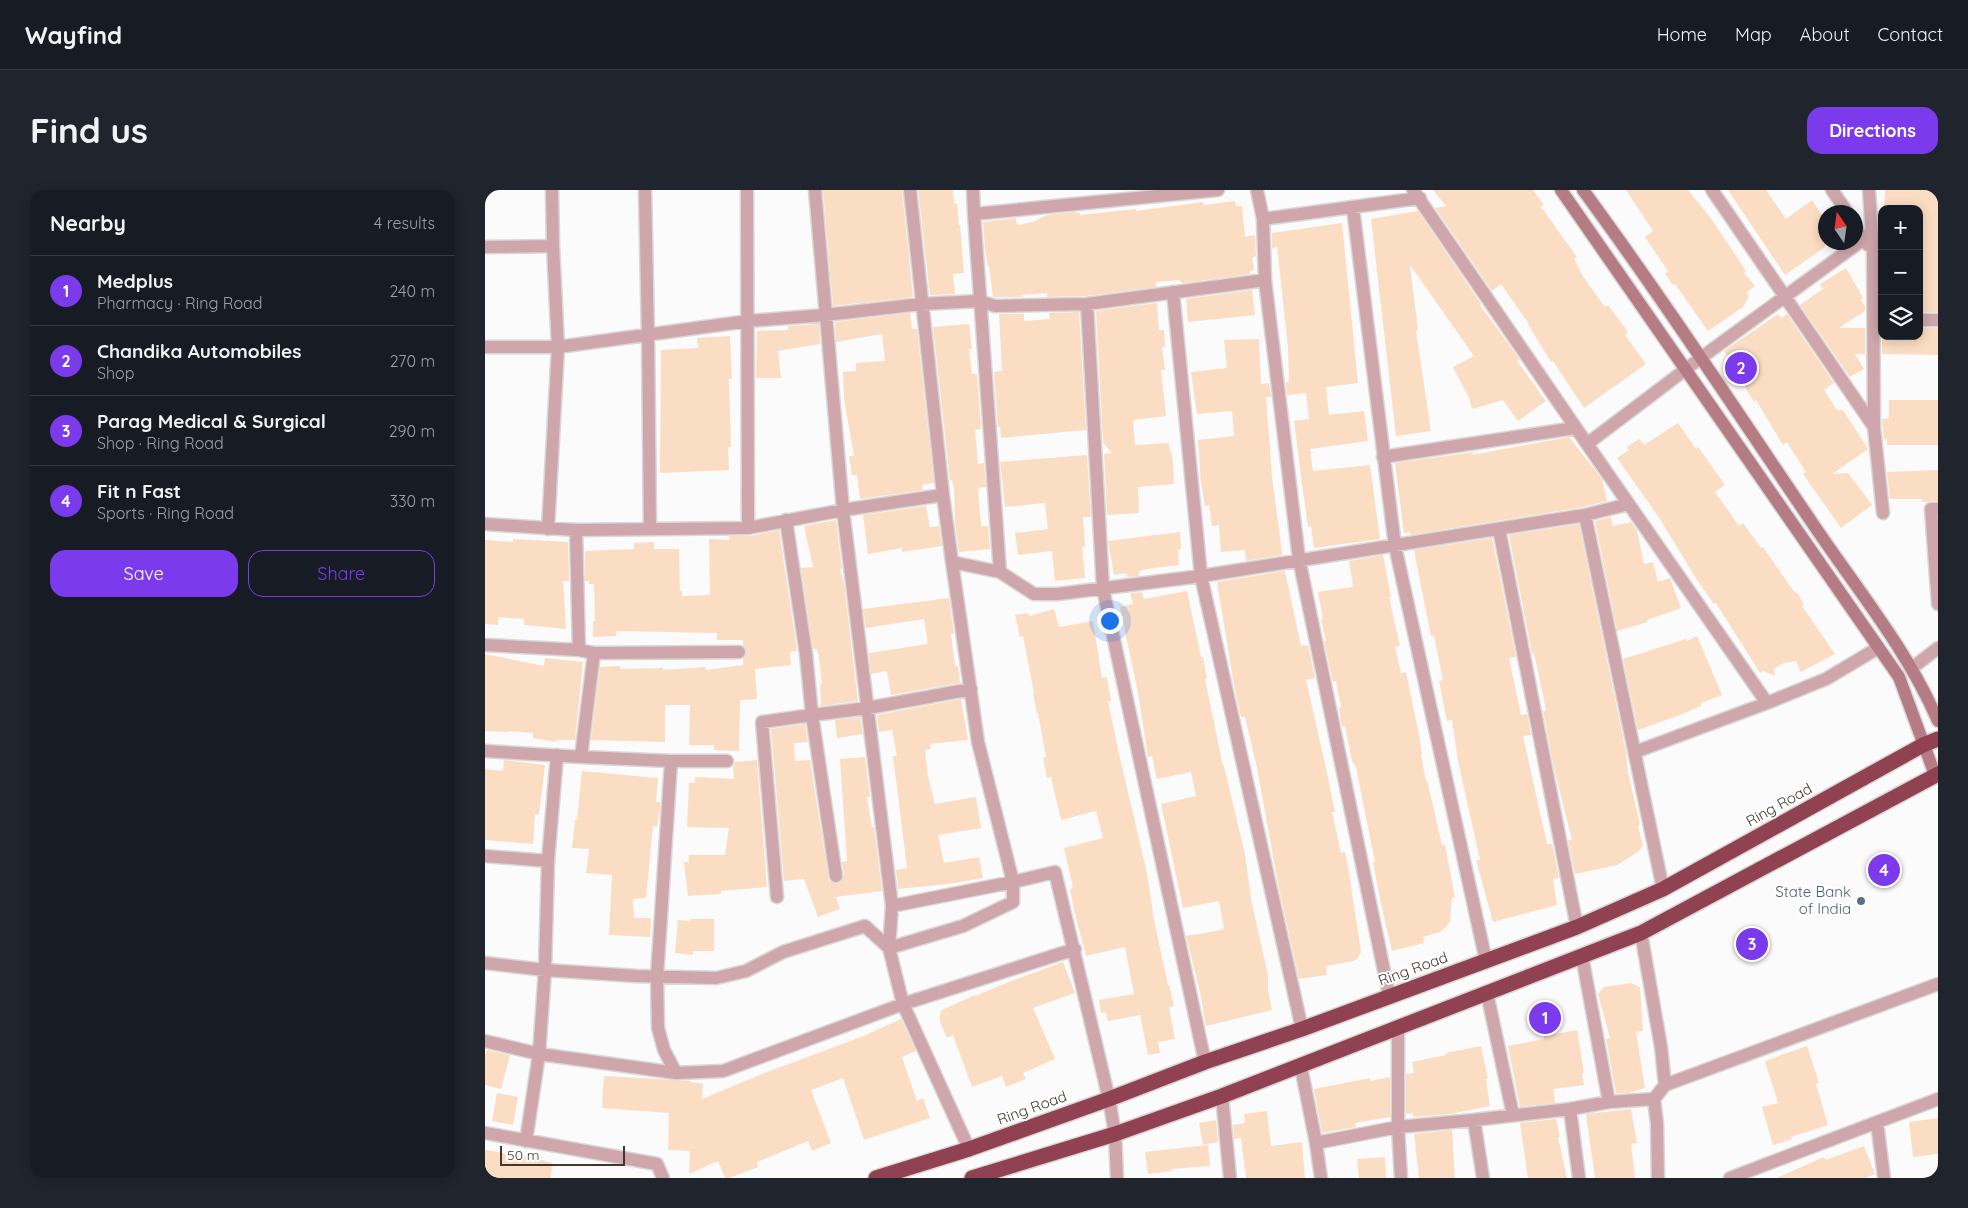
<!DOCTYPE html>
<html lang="en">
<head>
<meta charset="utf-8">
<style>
	body { margin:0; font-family:Quicksand,sans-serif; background:#20242c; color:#f1f3f6 }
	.controls { position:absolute; right:15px; top:15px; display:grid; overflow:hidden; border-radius:10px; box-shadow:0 2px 12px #0003 }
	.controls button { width:45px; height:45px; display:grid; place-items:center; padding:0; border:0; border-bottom:1px solid #363941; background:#171b24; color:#f1f3f6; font:25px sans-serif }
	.compass { position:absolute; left:1333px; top:15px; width:45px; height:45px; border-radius:50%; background:#171b24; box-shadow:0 2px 12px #0003; rotate:347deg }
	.scale { position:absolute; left:15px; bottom:12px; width:125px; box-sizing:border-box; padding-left:5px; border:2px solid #42372d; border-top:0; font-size:14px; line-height:18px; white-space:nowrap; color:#42372d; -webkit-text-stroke:4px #fff; paint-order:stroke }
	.you { position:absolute; left:624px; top:430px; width:18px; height:18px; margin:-12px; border:4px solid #fff; border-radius:50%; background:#1a73e8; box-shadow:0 0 0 8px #1a73e833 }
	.badge { display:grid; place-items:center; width:32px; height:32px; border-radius:50%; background:#7c3aed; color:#fff; font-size:16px; font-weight:700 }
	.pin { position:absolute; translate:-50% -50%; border:2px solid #fff; box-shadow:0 1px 5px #0006 }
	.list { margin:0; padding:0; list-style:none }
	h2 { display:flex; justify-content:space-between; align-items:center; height:65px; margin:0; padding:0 20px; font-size:21px }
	h2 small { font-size:16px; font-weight:400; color:#9ea1a6 }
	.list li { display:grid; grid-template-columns:32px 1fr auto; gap:15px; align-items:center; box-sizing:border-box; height:70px; padding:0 20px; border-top:1px solid #363941 }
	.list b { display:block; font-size:19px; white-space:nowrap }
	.list p { margin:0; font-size:16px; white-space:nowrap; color:#9ea1a6 }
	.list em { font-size:16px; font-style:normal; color:#9ea1a6 }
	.actions { display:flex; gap:10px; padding:15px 20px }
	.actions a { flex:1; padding:11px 0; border:1px solid #7c3aed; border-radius:15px; text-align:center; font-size:18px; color:#7c3aed }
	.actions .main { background:#7c3aed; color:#fff }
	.icon { flex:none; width:28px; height:28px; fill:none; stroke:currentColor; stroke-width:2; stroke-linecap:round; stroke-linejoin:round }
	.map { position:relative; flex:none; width:1453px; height:988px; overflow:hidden; border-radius:15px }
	header { display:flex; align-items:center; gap:30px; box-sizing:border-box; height:70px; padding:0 25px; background:#171b24; border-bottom:1px solid #363941 }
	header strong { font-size:24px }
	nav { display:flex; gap:28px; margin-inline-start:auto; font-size:18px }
	.intro { display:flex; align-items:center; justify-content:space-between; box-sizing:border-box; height:120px; padding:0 30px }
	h1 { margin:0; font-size:35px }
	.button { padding:12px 22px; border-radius:15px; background:#7c3aed; color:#fff; font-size:18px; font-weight:700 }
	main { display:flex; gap:30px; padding:0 30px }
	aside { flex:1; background:#171b24; border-radius:15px; box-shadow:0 2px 12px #0003 }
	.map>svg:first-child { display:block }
	.building { fill:#fbddc4 }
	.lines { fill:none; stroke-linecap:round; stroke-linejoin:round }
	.street-casing { stroke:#dad8d6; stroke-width:15 }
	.secondary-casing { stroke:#dad8d6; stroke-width:15 }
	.highway-casing { stroke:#dad8d6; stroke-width:18 }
	.street { stroke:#cea6ab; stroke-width:12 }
	.secondary { stroke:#b57c85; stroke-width:12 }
	.highway { stroke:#904252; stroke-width:15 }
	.service-dot { fill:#5c6f8a; stroke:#fff; stroke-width:2 }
	.labels { text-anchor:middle; stroke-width:4; stroke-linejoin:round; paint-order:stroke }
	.street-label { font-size:15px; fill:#42372d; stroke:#fff }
	.service-label { font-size:15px; fill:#4e5e75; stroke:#fff; text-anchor:end }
</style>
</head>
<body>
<header>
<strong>Wayfind</strong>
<nav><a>Home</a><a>Map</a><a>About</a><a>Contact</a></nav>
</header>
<div class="intro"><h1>Find us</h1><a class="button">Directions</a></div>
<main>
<aside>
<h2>Nearby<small>4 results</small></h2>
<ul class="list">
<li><span class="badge">1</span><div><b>Medplus</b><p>Pharmacy · Ring Road</p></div><em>240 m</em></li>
<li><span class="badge">2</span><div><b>Chandika Automobiles</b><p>Shop</p></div><em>270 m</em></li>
<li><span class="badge">3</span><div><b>Parag Medical &amp; Surgical</b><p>Shop · Ring Road</p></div><em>290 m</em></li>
<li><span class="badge">4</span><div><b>Fit n Fast</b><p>Sports · Ring Road</p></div><em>330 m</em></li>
</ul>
<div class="actions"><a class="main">Save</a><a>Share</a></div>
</aside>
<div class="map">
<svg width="1453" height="988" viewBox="0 0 1453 988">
	<rect width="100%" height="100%" fill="#fbfbfb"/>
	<path class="building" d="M338,0H417L428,107L348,116Z
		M433,0H468L469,14L472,13L474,35H475L479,83L468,84L470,104L445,105Z
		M948,0H1048L1059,15L1056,17L1092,67L1089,69L1099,88L1120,117L1123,115L1143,142L1140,145L1161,174L1099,218L1068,171L1066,172L1043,134H1044L1016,94L1007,101L950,18L961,16Z
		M1141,0H1203L1225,27L1261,81L1259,83L1270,96L1262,102L1264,106L1258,117L1223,141L1190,94L1188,95L1180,84L1183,81L1160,47L1168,41Z
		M1243,0H1281L1301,29L1327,10L1340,30V57L1300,85Z
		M1400,0H1453V122H1434V19H1399Z
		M750,11L751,16H757L760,47L770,45L771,66L767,68L769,80L765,81V84L699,93L695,92V90L671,92V97L601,106L562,107V103L536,105L537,107H508L504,76L503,77L500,59L498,32L531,28L532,35L548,32L562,25L588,22L595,23V25L651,19V21L718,12L719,15Z
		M933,21L996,114L995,115L1035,170L1032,171L1061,211L1033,231L1018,210L987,219L984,208L968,177L989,166L925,75L933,140L931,141L946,241L911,246L886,29Z
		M857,33L873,193L841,197L844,225L879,221L883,251L825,259L828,281L885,275L895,349L829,358L826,336L823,337L817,294L809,231L824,229L821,203L802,205L801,192H804L803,158L792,56L787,59V43Z
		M1361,78L1378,108L1376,110L1380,116V121L1354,138H1380V164H1370L1379,179L1365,187L1315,115L1338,99L1335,94Z
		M767,100L770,125L703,132L701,109Z
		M672,113L674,140H679L680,157H677L680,180H676L681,226L648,230L650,255L684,253L685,262H687L689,294L653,297L654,323L622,325L619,264L627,263L618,253L611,121Z
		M594,122L601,240L516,248L515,237H513L509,182L517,181L514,124H539V131L565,129L564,123Z
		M425,123L427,139H432L449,293L437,295L438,300L375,309L372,285H367L364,266H369L359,209L358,182L371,181V173L400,171L397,144L351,152L350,132Z
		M1293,124L1296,128L1302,124L1349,193L1339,200L1352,220H1358L1383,259L1347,284L1363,283L1387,315L1356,338L1318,284L1321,282L1302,252L1298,255L1271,210L1269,212L1239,161Z
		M334,134L335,154L293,161L296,188H271L272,141L303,140V136Z
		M484,134L487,159H484L487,184H492L496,239L490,240L493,274L499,273L501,297L493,298L496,336H503L505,359L474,362L470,333L469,298L467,290L465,291L448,137Z
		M1397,138V146H1434V138H1453V165L1397,164Z
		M245,146L247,189H244L246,257H243L244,280L175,283L176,160L213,158L212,148Z
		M774,149L776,194L784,193L786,207H781L787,287L797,362V365L761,371L760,360L736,362L734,335L727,336L724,315L720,316L716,293L713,250L749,246L747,221L712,224L706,182L742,178L739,150Z
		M1404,210H1453V255H1402V248L1399,251L1397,229L1404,228Z
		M1193,233L1211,259L1213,257L1240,295L1230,302L1254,336L1258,333L1276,358L1278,357L1308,400L1314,405L1319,415L1317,416L1350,464L1316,482L1311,471L1299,473L1289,479L1290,486L1278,481L1275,483L1231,413L1229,414L1214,393L1173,326L1132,268L1144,260L1142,257L1154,249L1159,255Z
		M1084,247L1117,289L1122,311L1098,317L925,345V342L919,343L910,273L990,262L986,265Z
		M602,265L606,327H598L600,357H597L600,388L570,391L567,361L533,365L530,343L563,339L560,313L520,317L515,271L516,272Z
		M1453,280V311L1437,312V309H1405L1402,282Z
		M441,316L445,337L454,336L457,356L417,362V358L383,364L378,325Z
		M1126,327L1128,336L1146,332L1152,340L1159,374L1168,372L1173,392L1185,388L1196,418L1162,430L1163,432L1132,441L1110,331Z
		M351,330L357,379H355L359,394L373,511L336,516L335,494H337L334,466L332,459H328L316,378L328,377L319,336Z
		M1094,334L1141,562L1143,582L1155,635L1153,636L1158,656L1153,662L1132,675L1090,684L1083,650H1087L1068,574L1058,521L1061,520L1058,505L1049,463L1047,464L1024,345Z
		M294,340L312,461L305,462L306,475L270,479L272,509L255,510L254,561L229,560V555H204L205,515H180V552L106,550L115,477L135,476L136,479L178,478V480L221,477V480L258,475V469L262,461L258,455V450H232V443L131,441V446L108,447V431H110L109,394H104V391H100V361L149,359V353L169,352V359H194L195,401H197V406L225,405L224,349L244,350V346H265Z
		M695,342L696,359L693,360L694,375L662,379L654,381V386L642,387L641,383L629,385L623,351Z
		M1007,348L1031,467L1024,468L1036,525L1042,524L1046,545L1038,546L1062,654H1067L1074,688L1068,689L1072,715L1008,732L991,670H995L973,571L967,530L962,531L954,491L958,490L949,446H946L929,360Z
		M28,349L83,352L84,391H78L81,439L39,435V429L13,427V435L0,434V350L28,352Z
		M898,365L906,407H904L915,456L910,457L916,483L921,482L934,545L937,564L936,565L941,591L942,590L957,655H960L970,707L967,708L965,731L961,737L955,742L938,747L939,753L907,761L896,714L888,672H890L871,577L867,571L860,536L857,537L854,518L856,517L851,491L848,492L839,451H841L836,429H838L833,402L867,397L868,395L864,371Z
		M800,381L816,456L823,455L830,488L821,490L841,578L850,622H847L856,663L860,662L864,683L876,762L872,769L868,771L841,776L842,785L814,789L794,699L772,578L760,527H756L749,495L732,392Z
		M702,401L716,467H718L722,488L720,489L738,576H739L760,665L767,714L783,785V800L787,820L721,836L715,802L701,746L737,740L739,738L734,711L698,718L676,614L711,606L706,582L672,589L667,566L663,567L653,503L635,417L648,414L645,403L657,402L659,409Z
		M464,408L469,444H466L470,476H473L475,493L406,505L402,481L386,484L384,463L443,454L439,429L381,438L378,419Z
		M569,419L574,437L608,431L617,488L622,487L626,511H623L634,564L662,683L669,730L683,795H684L689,816L684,817L690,849L673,852L675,863L663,865L655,825L623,831L621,822L616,823L614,810L649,804L640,757L601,766L589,720L585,699L588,698L579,658L618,648L611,621L576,630L566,587L562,588L558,568L561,567L553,523L552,524L548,503H549L538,446L535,447L530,425L543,423L544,426Z
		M1212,446L1237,505L1216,513V516L1195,525L1153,540L1138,469L1201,449L1202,451Z
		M0,464L59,476L60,468L98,472L90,550H71V552L48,548V543L23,541V542L0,541Z
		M476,509L483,550L445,554L446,559L440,560L443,586L450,614L491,607L496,638L453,645L459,673L494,667L498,688L463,694L413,699L411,680L422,678L408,566H412L407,540L394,542L392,525Z
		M375,527L378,544L352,548L350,530Z
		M320,534L323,552L309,553L310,571L325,570L344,691L352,694L356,692L359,685L357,672L362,671L355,569L380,567L385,607H382L387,637H389L397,701L351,707L355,719L333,727L319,689L299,691L286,539Z
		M19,570L60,575L54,625L50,624L48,654L0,650V579L18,581Z
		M272,570L282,697L236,701V704L203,706L199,672H204V665H240L244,638L202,637L204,593H210V587L249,589L248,577L250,572Z
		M97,581L173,588L171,612H175V619L172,637L168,636L161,708L148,709L149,728H166L165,747L124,745L127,685L101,683L104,659L87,658L90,630H92Z
		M205,729H229V761H208V765L190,763L193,730L206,731Z
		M578,772L590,803L548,818L570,869L538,883L541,889L521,897L517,886L487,897L468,845L462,848L455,832V824L457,820L490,805V806L529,790Z
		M1146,793L1155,797L1158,841L1151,842L1160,898L1143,903H1131L1121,849L1125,848L1113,804L1119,797Z
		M416,829L431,861L417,867L432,911L438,908L445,928L379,950L358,888L326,900L346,953L327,961L323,951L272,972L273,977L244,988H240L233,971L204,984L205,961L183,960L184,923L117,918L119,886L206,891V892L218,894L217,909L277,884L376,847Z
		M1092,840L1099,883H1097L1099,895L1068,899L1070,913L1035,917L1023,856L1059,849V846Z
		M996,856L1003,889H1001L1005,916L965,924L928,927L927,923L921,924V884L929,883L927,872L961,865V863Z
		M1322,856L1334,893L1331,894L1343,935L1306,947L1307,949L1288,955L1277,917L1293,913L1280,871Z
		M2,860L25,865L16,899L0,895V866Z
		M905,887V927L870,933L871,937L837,943L829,899L885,888V891Z
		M12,903L33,907L28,935L7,931Z
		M1146,919L1152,953L1146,954L1150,988H1110L1101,924Z
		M782,921L786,956L817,952L820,988H761L756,948L749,949L748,935L760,933L759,924Z
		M1453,928V964L1428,967L1424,932Z
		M1071,929L1075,947H1073L1082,988H1043L1035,933Z
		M731,930L733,952L718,955L714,933Z
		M967,940L970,988H934L929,944Z
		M723,955L725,976L687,979V981L663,984L660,962Z
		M1379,956L1390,984L1380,988H1291L1339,967L1341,970Z
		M0,960L49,968L67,973L66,988H0Z
		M900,967L901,988H874L872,969Z"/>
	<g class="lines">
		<g class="street-casing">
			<path id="street" d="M160,0L163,144L165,339
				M262,0L263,338L358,320L458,305
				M330,0L358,320L407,716L528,692L493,552L467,372
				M425,0L458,305L467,372L515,382
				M488,0L489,24L733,0
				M772,0L778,29L935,8
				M928,0L1102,254
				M1227,0L1389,237L1388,62L1384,0
				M1347,0L1362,22
				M868,18L910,356L1001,771
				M489,24L515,382L549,404H573L716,386L1100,325L1144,314
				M778,29L780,90L814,369L904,805
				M1370,36L1383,55
				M1379,49L1217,167L1102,254L1282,513L1341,489L1393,458
				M0,57L68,56L67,0
				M688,102L716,386L817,839
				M602,114L618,399L720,872
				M1434,130H1453
				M0,157H73L68,56
				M1389,237L1398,323
				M898,267L1090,238
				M1453,319H1446L1453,414
				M1100,325L1178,699
				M301,330L321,464L327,525L383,518L486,499
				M0,334L91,340L263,338
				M63,339L73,157L263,131L340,125L436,114L494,111L510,116L602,114L780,90
				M1014,339L1092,737
				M91,340L94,460L109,463L254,462
				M0,455L94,460
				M109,463L96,567L186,571H242
				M1427,478L1453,458
				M0,561L96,567
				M1150,562L1282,513
				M72,565L63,671L60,780L54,864L191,883L238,881L418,814L404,758L407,716
				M186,571L172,787L173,838L179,860L191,883
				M0,666L63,671
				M292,707L277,532L327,525L351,686
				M1156,743L1176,857L1180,895L1169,909L1172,934L1173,988
				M1097,766L1124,912
				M0,773L60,780L151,786L231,788L261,781L298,762L380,736L404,758L478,736L528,712V692L570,682L624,909L630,944L632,988
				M1002,803L1028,925
				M913,838V937L916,988
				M0,851L54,864L41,951
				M816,877L831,953L836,988
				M1180,895L1453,794
				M737,906L745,988
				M1085,919L1094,988
				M989,930L998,988
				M1392,932L1399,988
				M0,943L172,974L178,988
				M831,953L913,937L989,930L1085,919L1124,912L1169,909
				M484,959L418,814L590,759
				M1245,988L1453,909"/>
		</g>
		<g class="secondary-casing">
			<path id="secondary" d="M1076,0L1414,487L1450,585
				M1098,0C1178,109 1252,222 1328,334C1371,398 1422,459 1453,531"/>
		</g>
		<g class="highway-casing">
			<path id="highway" d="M391,988L484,959L624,909L720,872L817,839L1092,737L1178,699L1438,555L1453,549
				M487,988L630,944L737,906L1156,743L1453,584"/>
		</g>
		<use href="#street" class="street"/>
		<use href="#secondary" class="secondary"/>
		<use href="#highway" class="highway"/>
	</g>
	<circle class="service-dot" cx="1376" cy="711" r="5"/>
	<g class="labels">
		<g class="street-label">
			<text transform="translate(1294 615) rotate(-29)" y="5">Ring Road</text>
			<text transform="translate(928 779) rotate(-20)" y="5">Ring Road</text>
			<text transform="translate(547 918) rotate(-20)" y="5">Ring Road</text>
		</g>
		<g class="service-label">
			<text x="1366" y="707">State Bank<tspan x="1366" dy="17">of India</tspan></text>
		</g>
	</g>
</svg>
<div class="controls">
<button>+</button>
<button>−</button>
<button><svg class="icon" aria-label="layers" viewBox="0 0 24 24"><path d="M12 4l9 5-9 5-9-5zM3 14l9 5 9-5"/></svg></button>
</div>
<svg class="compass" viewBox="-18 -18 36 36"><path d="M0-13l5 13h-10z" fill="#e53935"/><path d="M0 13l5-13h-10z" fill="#9ea1a6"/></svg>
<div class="scale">50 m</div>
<div class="you"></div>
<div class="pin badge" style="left:1060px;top:828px">1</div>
<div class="pin badge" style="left:1256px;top:178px">2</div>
<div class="pin badge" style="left:1267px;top:754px">3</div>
<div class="pin badge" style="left:1399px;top:680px">4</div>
</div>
</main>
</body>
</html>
